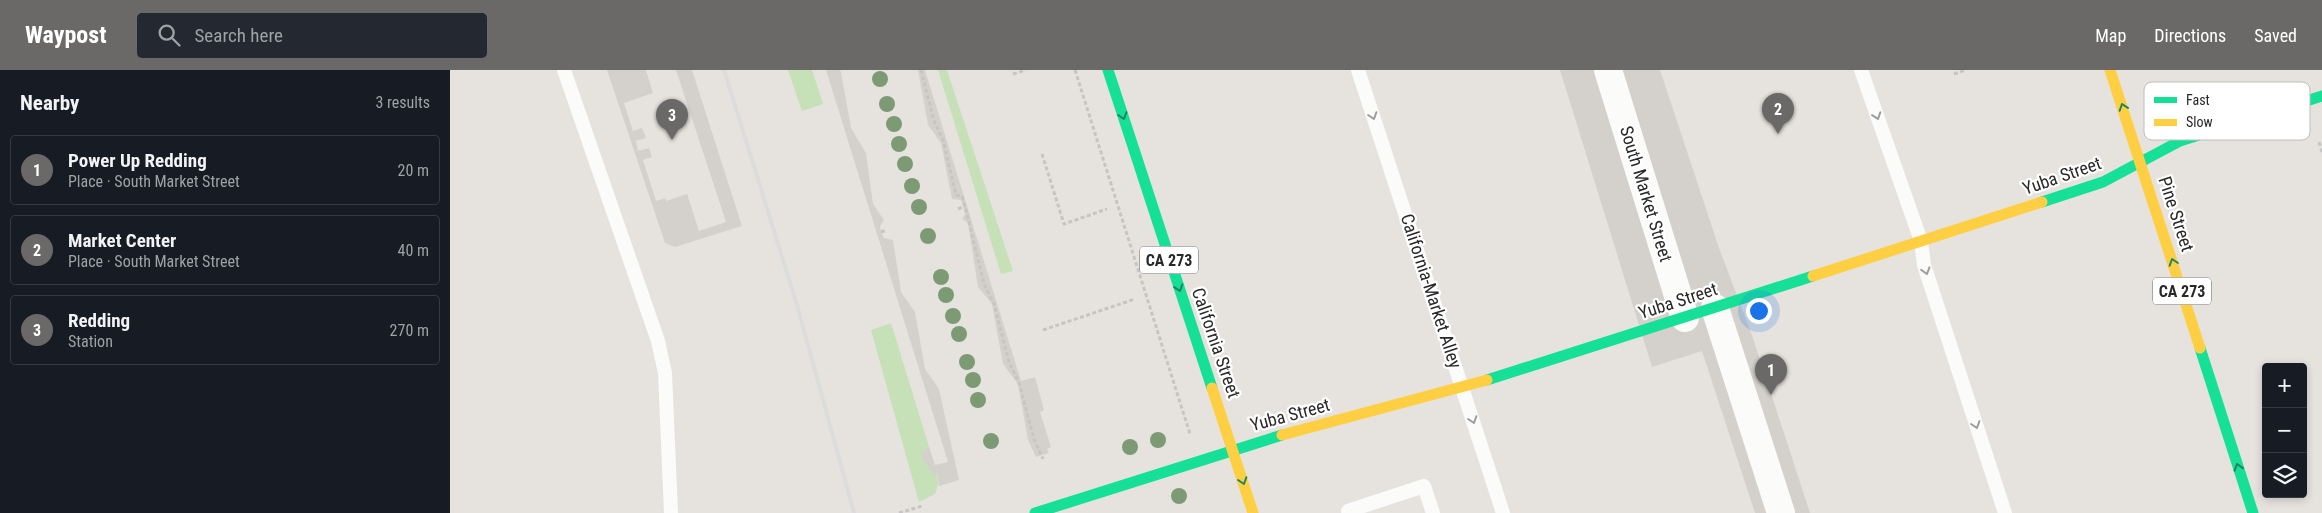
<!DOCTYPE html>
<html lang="en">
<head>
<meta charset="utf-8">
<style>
	body { margin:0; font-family:"Roboto Condensed",sans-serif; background:#242831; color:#f1f3f6 }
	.controls { position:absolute; right:15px; bottom:15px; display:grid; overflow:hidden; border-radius:5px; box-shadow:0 2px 8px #0003 }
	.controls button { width:45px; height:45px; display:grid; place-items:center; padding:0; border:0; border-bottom:1px solid #363941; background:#171b24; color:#f1f3f6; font:25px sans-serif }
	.you { position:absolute; left:1308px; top:240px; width:18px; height:18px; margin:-12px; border:4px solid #fff; border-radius:50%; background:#1a73e8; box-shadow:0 0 0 8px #1a73e833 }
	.badge { display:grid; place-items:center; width:32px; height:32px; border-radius:50%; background:#6a6968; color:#fff; font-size:16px; font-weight:700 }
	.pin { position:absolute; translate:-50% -41px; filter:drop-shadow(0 1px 2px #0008) }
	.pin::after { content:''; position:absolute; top:26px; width:18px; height:15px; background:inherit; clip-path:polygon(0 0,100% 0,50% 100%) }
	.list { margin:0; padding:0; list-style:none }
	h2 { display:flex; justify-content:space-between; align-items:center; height:65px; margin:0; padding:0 20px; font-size:21px }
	h2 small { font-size:16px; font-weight:400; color:#9ea1a6 }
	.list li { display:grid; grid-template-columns:32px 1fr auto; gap:15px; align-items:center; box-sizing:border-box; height:70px; margin:0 10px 10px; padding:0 10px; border:1px solid #363941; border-radius:5px }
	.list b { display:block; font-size:19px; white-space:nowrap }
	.list p { margin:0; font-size:16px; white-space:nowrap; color:#9ea1a6 }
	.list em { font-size:16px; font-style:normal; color:#9ea1a6 }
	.icon { flex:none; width:28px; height:28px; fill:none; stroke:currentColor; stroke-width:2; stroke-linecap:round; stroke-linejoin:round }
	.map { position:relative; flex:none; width:1872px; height:443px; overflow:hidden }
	header { display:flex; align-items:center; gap:30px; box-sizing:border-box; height:70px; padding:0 25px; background:#6a6968; color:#fff }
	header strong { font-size:24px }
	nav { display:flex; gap:28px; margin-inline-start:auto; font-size:18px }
	.search { width:350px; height:45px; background:#242831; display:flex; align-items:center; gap:12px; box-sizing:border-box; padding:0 18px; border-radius:5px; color:#9ea1a6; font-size:19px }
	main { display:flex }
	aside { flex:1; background:#171b24 }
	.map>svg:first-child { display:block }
	.green { fill:#c6e0b8 }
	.plaza { fill:#d4d1cc }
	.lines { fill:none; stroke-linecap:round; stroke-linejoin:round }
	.path { stroke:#c6c5c5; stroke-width:3; stroke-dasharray:4 2.5; stroke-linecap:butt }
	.lane { stroke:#fbfbfa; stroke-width:14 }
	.street { stroke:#fbfbfa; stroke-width:28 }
	.fast { stroke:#16e098; stroke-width:11 }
	.slow { stroke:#ffcf43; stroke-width:11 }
	.rail { stroke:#dddcdd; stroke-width:4 }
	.tree { fill:#7c9b74 }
	.oneway { stroke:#1f8460 }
	.oneway2 { stroke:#9c9c9c }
	.labels { text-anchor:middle; stroke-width:4.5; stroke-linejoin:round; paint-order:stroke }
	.shield { fill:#fff; stroke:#686868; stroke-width:1 }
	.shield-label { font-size:16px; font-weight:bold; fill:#282828 }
	.street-label { font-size:18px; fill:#282828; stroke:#fff }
	.key { fill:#fff; stroke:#bebebe; stroke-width:1 }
	.key-label { font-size:14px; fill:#282828 }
</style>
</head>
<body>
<header>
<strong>Waypost</strong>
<div class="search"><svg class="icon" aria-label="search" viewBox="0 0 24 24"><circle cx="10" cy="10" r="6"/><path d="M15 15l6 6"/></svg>Search here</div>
<nav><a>Map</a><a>Directions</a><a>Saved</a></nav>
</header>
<main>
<aside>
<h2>Nearby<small>3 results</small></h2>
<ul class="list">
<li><span class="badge">1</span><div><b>Power Up Redding</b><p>Place · South Market Street</p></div><em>20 m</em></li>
<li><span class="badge">2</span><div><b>Market Center</b><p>Place · South Market Street</p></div><em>40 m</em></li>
<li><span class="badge">3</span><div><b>Redding</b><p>Station</p></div><em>270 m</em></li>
</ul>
</aside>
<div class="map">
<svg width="1872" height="443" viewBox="0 0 1872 443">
	<rect width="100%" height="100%" fill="#e6e3de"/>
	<path class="green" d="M338,0H362L373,34L352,41Z
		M488,0H497L563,201L551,204Z
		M441,253L479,377L472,382C483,397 493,406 485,424L469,432L421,260Z"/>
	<path class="plaza" d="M157,0H196L203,23L174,33L183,61L192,58L196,68L186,71L188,81L199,78L202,87L193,90L206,131L215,128L216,131L237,124L249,161L276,152L226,0H242L292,156L225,177L215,173Z
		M376,0H390L391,2L401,58L416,83L423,134L434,150L430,156L431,162L434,168L443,170L451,222L465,242L475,299L489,319L509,410L489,416L487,404L484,405L472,389V382L479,377L485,395L498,392Z
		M468,0H475L571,311L585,307L594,340L590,342L601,377L597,379L599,383L586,387L578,370L568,314L553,294L542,234L528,217L518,153L512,149L515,144L511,130L502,129L491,73L478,55Z
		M1110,0H1210L1269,178L1302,265L1360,443H1305L1252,281L1202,297Z"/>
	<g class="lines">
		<path class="path" d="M471,0L484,51L493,70L506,125L512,126L515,136L534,214L544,234L559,292L569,313L584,369L593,389
			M625,0L740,364
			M563,4L576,0
			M1504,4L1516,0
			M1869,72L1872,82
			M592,84L614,154L657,139
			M508,139L515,136
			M431,162L437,160
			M593,260L685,229
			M449,443L472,436"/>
		<path class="lane" d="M114,0L208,271L215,303L221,443
			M908,0L1053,443
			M1411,0L1471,171L1474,195L1555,443
			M899,443L898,441L974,416L983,443"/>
		<path class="street" d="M1158,0L1235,248
			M1265,238L1331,443"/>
		<path class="fast" d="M658,0L762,318
			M1592,132L1653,112L1730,71L1872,26
			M1750,278L1803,443
			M1037,310L1363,206
			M585,443L832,365"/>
		<path class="slow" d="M1660,0L1750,278
			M1363,206L1592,132
			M762,318L803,443
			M832,365L1037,310"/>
		<path class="rail" d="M274,0L347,235L404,443"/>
	</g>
	<g class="tree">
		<circle cx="430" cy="9" r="8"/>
		<circle cx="437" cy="34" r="8"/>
		<circle cx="444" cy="54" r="8"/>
		<circle cx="449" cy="74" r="8"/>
		<circle cx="455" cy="94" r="8"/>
		<circle cx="462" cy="116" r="8"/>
		<circle cx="469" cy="137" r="8"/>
		<circle cx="478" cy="166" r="8"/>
		<circle cx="491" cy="207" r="8"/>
		<circle cx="496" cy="225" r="8"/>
		<circle cx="503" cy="246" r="8"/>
		<circle cx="509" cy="264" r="8"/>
		<circle cx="517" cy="292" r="8"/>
		<circle cx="523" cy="310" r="8"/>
		<circle cx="528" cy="330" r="8"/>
		<circle cx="708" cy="370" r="8"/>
		<circle cx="541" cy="371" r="8"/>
		<circle cx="680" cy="377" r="8"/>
		<circle cx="729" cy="426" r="8"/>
	</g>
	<defs><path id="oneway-chevron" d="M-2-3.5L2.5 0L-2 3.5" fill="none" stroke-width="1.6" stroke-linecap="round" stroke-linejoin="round" transform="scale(1.25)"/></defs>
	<g class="oneway">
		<use href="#oneway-chevron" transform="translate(1673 37) rotate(-109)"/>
		<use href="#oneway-chevron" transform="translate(673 46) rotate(72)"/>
		<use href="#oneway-chevron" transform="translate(1723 192) rotate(-108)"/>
		<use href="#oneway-chevron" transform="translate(729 218) rotate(71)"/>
		<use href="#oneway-chevron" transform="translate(1788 397) rotate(-107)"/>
		<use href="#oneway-chevron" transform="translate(793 411) rotate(72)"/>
	</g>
	<g class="oneway2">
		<use href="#oneway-chevron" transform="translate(923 46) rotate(72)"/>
		<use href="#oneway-chevron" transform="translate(1427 46) rotate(71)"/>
		<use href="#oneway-chevron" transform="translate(1476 201) rotate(74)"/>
		<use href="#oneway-chevron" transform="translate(1023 350) rotate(72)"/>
		<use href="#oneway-chevron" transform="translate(1526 355) rotate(72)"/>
	</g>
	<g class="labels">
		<g class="shield">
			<rect x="690" y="176.5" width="58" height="27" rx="4"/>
			<rect x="1703" y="207.5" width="58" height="27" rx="4"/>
		</g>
		<g class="shield-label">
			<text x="719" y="196">CA 273</text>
			<text x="1732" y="227">CA 273</text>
		</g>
		<g class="street-label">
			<text transform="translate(1612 106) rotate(-19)" y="6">Yuba Street</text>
			<text transform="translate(1196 124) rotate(73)" y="6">South Market Street</text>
			<text transform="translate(1726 144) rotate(72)" y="6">Pine Street</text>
			<text transform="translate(981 221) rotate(72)" y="6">California-Market Alley</text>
			<text transform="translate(1228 231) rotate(-18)" y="6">Yuba Street</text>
			<text transform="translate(766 273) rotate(71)" y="6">California Street</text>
			<text transform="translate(840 345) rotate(-15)" y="6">Yuba Street</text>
		</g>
	</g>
	<rect x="1694" y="12" width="166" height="58" rx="8" class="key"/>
	<rect x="1704" y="27" width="23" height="6" fill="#16e098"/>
	<rect x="1704" y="49" width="23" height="7" fill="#ffcf43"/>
	<g class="key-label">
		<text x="1736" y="35">Fast</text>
		<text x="1736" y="57">Slow</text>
	</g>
</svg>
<div class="controls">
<button>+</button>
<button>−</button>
<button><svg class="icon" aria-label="layers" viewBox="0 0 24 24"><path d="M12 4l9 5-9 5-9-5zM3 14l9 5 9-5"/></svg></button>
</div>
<div class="you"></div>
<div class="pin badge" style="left:1321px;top:325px">1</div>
<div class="pin badge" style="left:1328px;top:64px">2</div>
<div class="pin badge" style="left:222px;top:70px">3</div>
</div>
</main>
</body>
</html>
